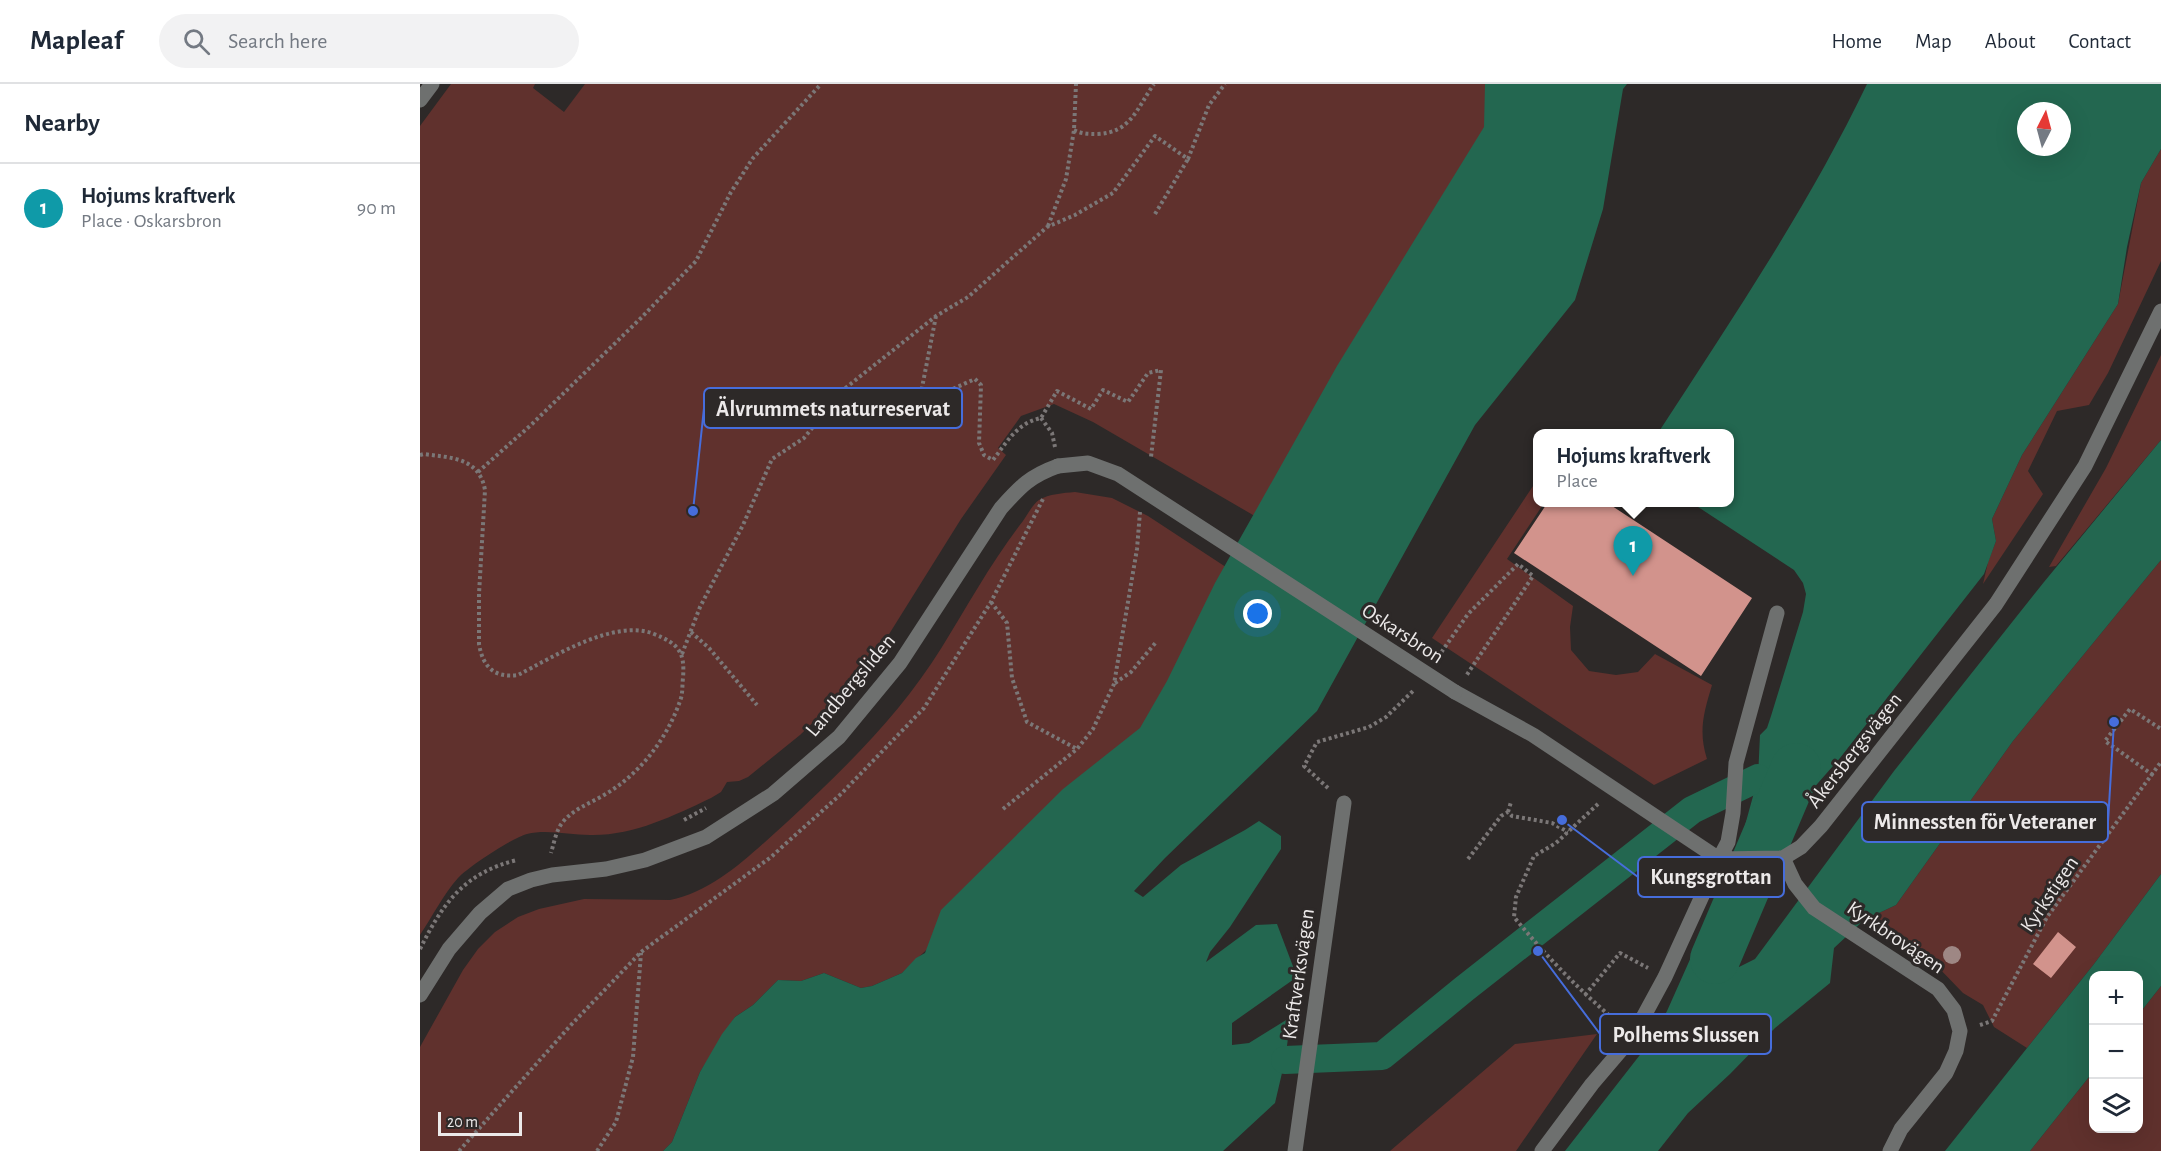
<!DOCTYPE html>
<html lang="en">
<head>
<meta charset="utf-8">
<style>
	body { margin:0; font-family:"Alegreya Sans",sans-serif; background:#f2f2f3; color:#1f2937 }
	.controls { position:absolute; right:18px; bottom:18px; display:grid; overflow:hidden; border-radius:12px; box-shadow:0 6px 24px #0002 }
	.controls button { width:54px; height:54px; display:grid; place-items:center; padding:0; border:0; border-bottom:2px solid #e0e1e3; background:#fff; color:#1f2937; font:30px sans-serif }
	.compass { position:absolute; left:1597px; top:18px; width:54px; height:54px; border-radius:50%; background:#fff; box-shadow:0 6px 24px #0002; rotate:6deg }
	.scale { position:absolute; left:18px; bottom:15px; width:84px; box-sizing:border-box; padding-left:6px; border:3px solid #ece9e9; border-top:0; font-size:16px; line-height:21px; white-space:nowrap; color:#ece9e9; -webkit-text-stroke:4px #2d2928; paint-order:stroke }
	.you { position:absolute; left:838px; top:530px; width:21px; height:21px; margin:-15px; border:4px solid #fff; border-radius:50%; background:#1a73e8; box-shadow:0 0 0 9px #1a73e833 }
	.badge { display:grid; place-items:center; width:39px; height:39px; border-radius:50%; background:#d93025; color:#fff; font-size:20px; font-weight:700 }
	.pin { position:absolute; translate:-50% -50px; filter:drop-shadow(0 2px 3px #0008) }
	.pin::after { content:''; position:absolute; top:32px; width:21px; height:18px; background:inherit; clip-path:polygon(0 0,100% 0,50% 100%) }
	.popup { position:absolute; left:1113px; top:345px; width:201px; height:78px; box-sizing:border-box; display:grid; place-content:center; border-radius:12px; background:#fff; filter:drop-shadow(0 2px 4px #0005); font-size:20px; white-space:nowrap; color:#747a83 }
	.popup b { font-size:22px; color:#1f2937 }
	.popup::after { content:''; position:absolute; left:50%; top:100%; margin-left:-12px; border:12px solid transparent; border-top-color:#fff }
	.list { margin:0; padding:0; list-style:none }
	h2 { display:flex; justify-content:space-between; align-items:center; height:78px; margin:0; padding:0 24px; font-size:26px }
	h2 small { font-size:20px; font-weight:400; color:#747a83 }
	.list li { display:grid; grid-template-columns:39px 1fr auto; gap:18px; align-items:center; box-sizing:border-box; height:90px; padding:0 24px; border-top:2px solid #e0e1e3 }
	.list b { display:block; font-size:22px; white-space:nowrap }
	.list p { margin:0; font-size:20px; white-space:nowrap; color:#747a83 }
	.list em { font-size:20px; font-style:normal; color:#747a83 }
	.icon { flex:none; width:33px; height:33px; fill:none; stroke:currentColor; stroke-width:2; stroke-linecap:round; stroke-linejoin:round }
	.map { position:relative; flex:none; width:1741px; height:1067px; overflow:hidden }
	header { display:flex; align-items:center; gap:36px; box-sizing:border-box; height:84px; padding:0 30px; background:#fff; border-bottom:2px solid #e0e1e3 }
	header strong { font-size:28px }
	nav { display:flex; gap:33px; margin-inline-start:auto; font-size:21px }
	.search { width:420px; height:54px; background:#f2f2f3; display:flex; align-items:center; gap:15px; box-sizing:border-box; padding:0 21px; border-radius:33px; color:#747a83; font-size:22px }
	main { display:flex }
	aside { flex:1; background:#fff }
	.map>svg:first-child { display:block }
	.green { fill:#60312d }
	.water { fill:#236750; fill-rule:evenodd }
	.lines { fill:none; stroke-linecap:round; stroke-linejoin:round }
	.canal { stroke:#236750; stroke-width:28 }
	.river { stroke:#236750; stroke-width:50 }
	.building { fill:#d2938c }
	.path { stroke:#7b7777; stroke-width:4; stroke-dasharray:3 3; stroke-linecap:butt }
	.minor { stroke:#6e706f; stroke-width:15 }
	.minor-bridge { stroke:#6e706f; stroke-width:15 }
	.tree { fill:#9e8784 }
	.labels { text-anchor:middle; stroke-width:6; stroke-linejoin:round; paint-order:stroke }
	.street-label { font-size:21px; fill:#ece9e9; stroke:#2d2928 }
	.leader { fill:none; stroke:#466ddb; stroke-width:2 }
	.callout-dot { fill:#466ddb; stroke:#2d2928; stroke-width:2 }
	.callout { fill:#2d2928; stroke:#466ddb; stroke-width:2 }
	.callout-label { font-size:22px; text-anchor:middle; font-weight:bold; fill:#ece9e9 }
</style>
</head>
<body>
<header>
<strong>Mapleaf</strong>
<div class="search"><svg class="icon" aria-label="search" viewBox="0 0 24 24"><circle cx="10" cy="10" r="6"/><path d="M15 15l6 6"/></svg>Search here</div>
<nav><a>Home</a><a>Map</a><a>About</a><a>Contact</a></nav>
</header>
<main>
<aside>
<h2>Nearby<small></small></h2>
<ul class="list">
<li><span class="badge" style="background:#0f9aa8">1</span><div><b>Hojums kraftverk</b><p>Place · Oskarsbron</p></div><em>90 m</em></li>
</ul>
</aside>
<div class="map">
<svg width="1741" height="1067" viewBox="0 0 1741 1067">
	<rect width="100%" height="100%" fill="#2d2928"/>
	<path class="green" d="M31,0H115L113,4L144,28L165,0H1091L906,485L833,431L673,338L634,320L601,332L578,364L586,371L541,435L451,579L443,590L380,651L328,693L319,697L307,698L301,708L291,714C253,732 213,752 170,751C149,751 127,745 107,750C92,754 48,783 38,794C23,811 12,833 0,851V42Z
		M1741,65V177L1688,289L1669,321L1637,327L1608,387L1623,410L1563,500L1568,478L1576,457L1572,435L1602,371L1698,220L1721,99Z
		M1741,271V356L1636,482L1629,483L1686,384Z
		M1117,396V418L1124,419L1087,475L1153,522L1150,543L1151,566L1169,587L1196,591L1218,588L1235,570L1292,601C1284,628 1278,647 1287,675L1234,701L1012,554Z
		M655,408L692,414L728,432L867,523L482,889L452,902L441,904L404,889L381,897L358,896L333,921L315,933L280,988L252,1058L243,1067H0V963L43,886L58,865L75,848L98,833L119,825L164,815L250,816C296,807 332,769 366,739C424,685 480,631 522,563C548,521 572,477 603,437C607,431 613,420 619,416C629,410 643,409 655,408Z
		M1741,476V790L1674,880L1607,964L1574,943L1563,921L1543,909L1516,881L1471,853L1448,834L1476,821L1593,657Z
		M1741,902V1067H1610L1673,988L1674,1044H1718L1719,930Z
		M1177,950L1096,1067H970L1095,960Z"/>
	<path class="water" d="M1065,0H1207L1203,5L1183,125L1155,216L1055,341L897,627L745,774L714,807L723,813L761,781L825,746L839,737L861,752V765L810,843L790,868L786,878L836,841L857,840L877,893L812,939V961L829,959L871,933L865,976L855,1019L803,1067H243L252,1058L280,988L302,950L315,933L333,921L358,896L381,897L404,889L441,904L452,902L482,889L496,874L505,869L521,826L643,705L720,644L747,597L795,499L917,282L1064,43Z
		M1447,0H1741V65L1721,99L1707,163L1698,220L1602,371L1572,435L1576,457L1564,490L1420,674L1391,707L1377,705L1367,708L1359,742L1343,747L1324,745L1338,694L1340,651L1347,644L1351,632L1383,528L1386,510L1383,499L1374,486L1272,419L1309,418V350L1238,349C1312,235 1388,123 1447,0ZM1606,27H1642V63H1606Z
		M1741,356V476L1593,657L1476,821L1444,836L1414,864L1410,899L1355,944L1310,990L1268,1029L1238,1067H1145L1230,958L1247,927L1292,826C1311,811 1321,807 1343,819L1312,876L1319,883L1335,875L1474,687L1624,498Z
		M1741,790V902L1719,930L1718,892H1674L1673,988L1610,1067H1525L1674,880Z"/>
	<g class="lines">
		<path class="canal" d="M865,976L962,972L1044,905L1272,726L1338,694"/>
		<path class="river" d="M1295,875L1376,684"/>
	</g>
	<path class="building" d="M1128,418H1186L1332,514L1281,592L1094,469Z
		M1638,848L1656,863L1631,894L1613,880Z"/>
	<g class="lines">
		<path class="path" d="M654,46C662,50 668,50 677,50C711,49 717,24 734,0
			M735,130L768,75
			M628,142L646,95L654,46L656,0
			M516,232L500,314L506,317L555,295L561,301L559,359L564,371L573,376C587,358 597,339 621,334L637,307L671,325L683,306L708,318L728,289L741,286L731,373
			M621,334L632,349L635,363
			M0,371L4,370C31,374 59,373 65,406L59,510V560C63,584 75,594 98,591C133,573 195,534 234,550C259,560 265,568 263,594C262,602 263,610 260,617C247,655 219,691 184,711C169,720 153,725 142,739C136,747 134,759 131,769
			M58,388L112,340L221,234L276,177L311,108L333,74L401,0
			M571,518L587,539L592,594L607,638L657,665
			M271,548L289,564L337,621
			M262,570L280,523L323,441L352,375L384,354L423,306L516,232L548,213L627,143L655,131L693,109L735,52L768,75L789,21L805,0
			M1018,573L1048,530L1098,480L1113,492L1046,592
			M695,599L711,588L737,557
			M1733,691L1685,657L1710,625L1741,645
			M908,704L884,682L897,658L949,643L966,633L994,606
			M1178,720L1136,759L1114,772L1096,813L1094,833C1126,872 1159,906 1197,938
			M583,725L657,665L673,645L694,600L717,465L720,428
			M1088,728L1091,718
			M264,736L286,724
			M1048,775L1081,732L1088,728L1092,732L1132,739L1148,748
			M0,865C23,819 44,789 97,776
			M1165,911L1200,869L1228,884
			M1560,941L1572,937L1627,833L1741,678
			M39,1067L150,942L221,868L351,773L422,709L504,624L571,518L623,415
			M177,1067L196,1038L213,973L221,869"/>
		<path class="minor" d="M0,16L12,0
			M1035,608L1113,651L1299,775L1363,774L1381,763L1401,742L1576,520L1665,382L1741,227
			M1363,774L1375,800L1394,824L1518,905L1534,926L1540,947L1536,967L1526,989L1481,1045L1470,1067
			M0,911L29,865L60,829L88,805L111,796L132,791L186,785L225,776L286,753L353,710L419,653L480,579L581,424C601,402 610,392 638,382
			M875,1067L924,719
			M1122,1067L1172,1000L1213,952L1245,893L1299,775L1308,758L1313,729L1316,679L1357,529"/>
		<path class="minor-bridge" d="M638,382L668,379L698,390L1035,608"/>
	</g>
	<circle class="tree" cx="1532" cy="871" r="9"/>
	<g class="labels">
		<g class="street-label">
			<text transform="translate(983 549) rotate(33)" y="7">Oskarsbron</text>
			<text transform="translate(430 601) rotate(-50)" y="7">Landbergsliden</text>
			<text transform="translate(1434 666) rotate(-52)" y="7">Åkersbergsvägen</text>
			<text transform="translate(1629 810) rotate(-56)" y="7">Kyrkstigen</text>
			<text transform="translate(1476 853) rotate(34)" y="7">Kyrkbrovägen</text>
			<text transform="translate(878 890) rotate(-82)" y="7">Kraftverksvägen</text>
		</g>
	</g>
	<path class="leader" d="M273 427L284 324M1694 638L1688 738M1142 736L1218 793M1118 867L1180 950"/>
	<g class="callout-dot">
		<circle cx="273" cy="427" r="6"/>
		<circle cx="1694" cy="638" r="6"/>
		<circle cx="1142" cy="736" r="6"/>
		<circle cx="1118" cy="867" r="6"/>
	</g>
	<g class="callout">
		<rect x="284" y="304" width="258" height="40" rx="6"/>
		<rect x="1442" y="718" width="246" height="40" rx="6"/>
		<rect x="1218" y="773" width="146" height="40" rx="6"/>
		<rect x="1180" y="930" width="171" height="40" rx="6"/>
	</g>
	<g class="callout-label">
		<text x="413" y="332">Älvrummets naturreservat</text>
		<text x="1565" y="745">Minnessten för Veteraner</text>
		<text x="1291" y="800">Kungsgrottan</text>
		<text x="1266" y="958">Polhems Slussen</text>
	</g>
</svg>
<div class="controls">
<button>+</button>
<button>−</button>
<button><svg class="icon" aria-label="layers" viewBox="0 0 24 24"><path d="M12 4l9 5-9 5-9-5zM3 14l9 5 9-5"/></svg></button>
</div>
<svg class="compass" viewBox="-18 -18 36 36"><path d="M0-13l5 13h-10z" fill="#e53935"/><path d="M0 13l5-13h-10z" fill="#747a83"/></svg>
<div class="scale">20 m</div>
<div class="you"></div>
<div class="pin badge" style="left:1213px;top:492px;background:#0f9aa8">1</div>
<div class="popup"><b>Hojums kraftverk</b>Place</div>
</div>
</main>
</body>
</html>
